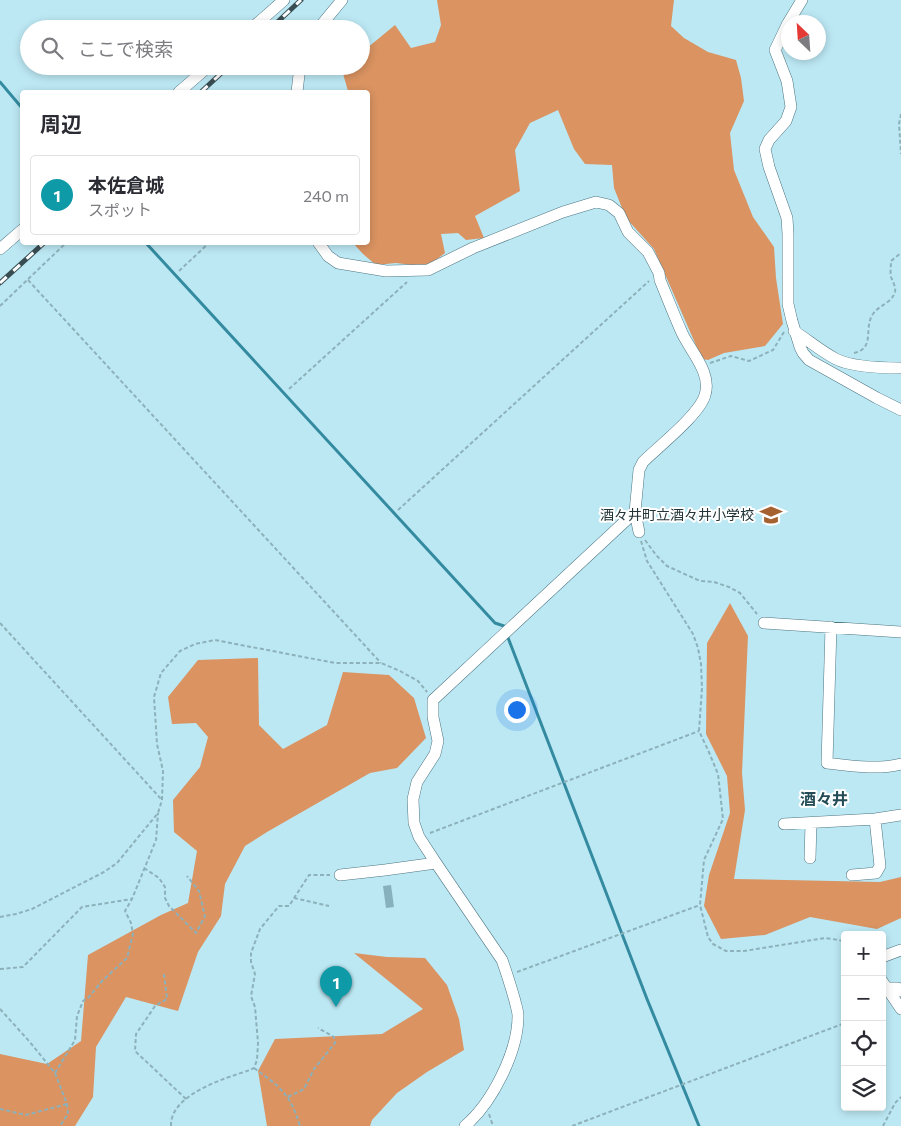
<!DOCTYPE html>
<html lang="ja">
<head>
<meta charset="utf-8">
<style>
	body { margin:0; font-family:Commissioner,"Noto Sans JP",sans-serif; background:#f7f7f7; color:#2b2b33 }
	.controls { position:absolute; right:15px; bottom:15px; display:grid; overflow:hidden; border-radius:5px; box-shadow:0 2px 8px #0003 }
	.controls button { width:45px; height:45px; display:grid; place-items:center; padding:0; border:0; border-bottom:1px solid #e1e1e2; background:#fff; color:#2b2b33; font:25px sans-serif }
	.compass { position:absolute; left:781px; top:15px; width:45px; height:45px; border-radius:50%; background:#fff; box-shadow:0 2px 8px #0003; rotate:335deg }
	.you { position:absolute; left:516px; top:709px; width:18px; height:18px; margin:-12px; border:4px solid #fff; border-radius:50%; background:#1a73e8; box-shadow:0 0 0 8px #1a73e833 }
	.badge { display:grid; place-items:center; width:32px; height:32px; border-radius:50%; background:#d93025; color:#fff; font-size:16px; font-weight:700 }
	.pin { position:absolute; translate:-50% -41px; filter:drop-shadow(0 1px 2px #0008) }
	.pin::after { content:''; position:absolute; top:26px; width:18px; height:15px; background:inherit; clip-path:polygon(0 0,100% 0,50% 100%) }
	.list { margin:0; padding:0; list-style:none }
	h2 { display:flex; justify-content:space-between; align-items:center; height:65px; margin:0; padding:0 20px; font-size:21px }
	h2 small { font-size:16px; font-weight:400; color:#7c7c81 }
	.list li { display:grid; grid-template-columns:32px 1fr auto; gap:15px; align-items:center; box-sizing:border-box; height:80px; margin:0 10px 10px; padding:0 10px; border:1px solid #e1e1e2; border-radius:5px }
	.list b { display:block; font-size:19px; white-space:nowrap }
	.list p { margin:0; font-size:16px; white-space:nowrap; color:#7c7c81 }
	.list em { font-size:16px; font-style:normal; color:#7c7c81 }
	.icon { flex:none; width:28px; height:28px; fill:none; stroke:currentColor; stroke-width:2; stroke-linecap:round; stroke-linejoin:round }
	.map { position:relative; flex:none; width:901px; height:1126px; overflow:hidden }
	.search { position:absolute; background:#fff; box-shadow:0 2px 8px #0003; left:20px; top:20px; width:350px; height:55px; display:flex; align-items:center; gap:12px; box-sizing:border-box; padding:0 18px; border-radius:28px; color:#7c7c81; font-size:19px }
	.panel { position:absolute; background:#fff; box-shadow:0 2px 8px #0003; left:20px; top:90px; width:350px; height:155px; border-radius:5px }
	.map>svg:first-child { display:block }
	.forest { fill:#da9361 }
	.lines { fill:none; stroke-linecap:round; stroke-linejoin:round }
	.stream { stroke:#348ba0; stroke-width:3 }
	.building { fill:#87b1bd }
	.minor-casing { stroke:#4d7580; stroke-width:12 }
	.path { stroke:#8db1ba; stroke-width:2; stroke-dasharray:4 2.5; stroke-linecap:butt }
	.minor { stroke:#fff; stroke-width:11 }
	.rail-casing { stroke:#394e53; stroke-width:5 }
	.rail { stroke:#fff; stroke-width:3; stroke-dasharray:9; stroke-linecap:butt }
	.labels { text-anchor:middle; stroke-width:4; stroke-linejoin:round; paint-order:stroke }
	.poi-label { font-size:14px; fill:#233438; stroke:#fff; text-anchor:end }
	.quarter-label { font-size:16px; font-weight:bold; fill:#244c56; stroke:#fff }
</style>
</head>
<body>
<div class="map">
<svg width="901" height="1126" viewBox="0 0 901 1126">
	<rect width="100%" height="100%" fill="#bce8f4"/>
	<path class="forest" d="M437,0H674L671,26L684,38L708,52L736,60L741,78L744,101L730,133L734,170L753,217L774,247L776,278L783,324L765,346L724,353L708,360L702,359L654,249L626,218L614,188L612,165L585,164L574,149L558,110L530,123L515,150L520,191L475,216L484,238L466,240L458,233L441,234L445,253L432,263L420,266L396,263L376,265L363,254L353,243L368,242V92H347L348,91L342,70L346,66H361V53L395,25L411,48L435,42L441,25Z
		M730,603L748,636L742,773L745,810L734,879L880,882L901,877V918L877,929L810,917L765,935L721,939L704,906L709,875L730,813L727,776L706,734L707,643Z
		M258,658L259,725L283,749L327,725L343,672L389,675L414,698L426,738L397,768L370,773L267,832L245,846L225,884L221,916L198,952L178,1011L126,997L96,1047L93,1097L75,1126H0V1054L47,1064L81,1041L88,955L161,915L188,903L197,851L174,832L173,800L200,767L208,737L196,723L172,724L168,697L198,660Z
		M354,953L387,957L425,958L447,985L459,1019L464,1050L427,1072L397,1093L372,1120L370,1126H267L258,1071L275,1039L382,1034L423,1009Z"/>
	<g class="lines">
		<path class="stream" d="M0,82L22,108
			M145,242L495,623L504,626L505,629
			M507,635L647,999L699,1126"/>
	</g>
	<path class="building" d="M391,885L394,907L386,908L383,886Z"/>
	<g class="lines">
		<g class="minor-casing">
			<path id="minor" d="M802,0L788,23L775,50L787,81L791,107L786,121L769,140L765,149L769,167L787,218L788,234V304L792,321L800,347L803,353L809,360L877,398L901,410
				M251,29L284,0
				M318,29L342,0
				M179,92L209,66
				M297,92L300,66
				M318,242L328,256L338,263L386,271L428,270L473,248L563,212L596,202L609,205L619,213L628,232L648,252L659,273L660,280C667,297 674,315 682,333C691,352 712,373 705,395C700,414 658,447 643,462L639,470L635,512L639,532
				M0,249L22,230
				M794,331C808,340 822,352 836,359C852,367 883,368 901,368
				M764,623L901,632
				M831,627L827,763C852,766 877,770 901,764
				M784,824L875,819L901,815
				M810,858L811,823
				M340,875L385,870L436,863
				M852,875L876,873L880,866L875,819
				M882,957L901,950
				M882,981L901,1009
				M887,988H898L901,991
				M465,1126C492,1103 518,1052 518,1016C518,1011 516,1006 515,1001C511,987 507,974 502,960L436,863L419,837L414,823L413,799L417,782L435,754L438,741L433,717V700L635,512"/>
		</g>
		<path class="path" d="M901,114L899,124L901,154
			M179,271L210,242
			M28,280L381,663
			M0,306L67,242
			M854,353C876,348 863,328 873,314C879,305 892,303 895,292C896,287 893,282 891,277C890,272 891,266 891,261L901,253
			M710,363L731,356L749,361L773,350L784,332
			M289,389L407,282
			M398,510L649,281
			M645,540L656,555L667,566L700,581L714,582L729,587L740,593L757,614
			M641,541L647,561L693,634L698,648L701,664L702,688L699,731L708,750L718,774L723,819L704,860L700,905L708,937L713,944L726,951H744L825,938L839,940L845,942
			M0,623L162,800
			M430,833L699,731
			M144,868L159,878L165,887V898L169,906L196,933L205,916L199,891L187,876
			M294,898L329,906
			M0,917L16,914L32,909L104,872L117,863L158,813L162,800L163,771L157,744L154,697L161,673L180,651L195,644L215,640L335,663H381L400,671L418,681L427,692
			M0,969L23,967L82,907L132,899
			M517,972L700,905
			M164,974L167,999L155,1006L136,1034L135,1051L186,1099
			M0,1009L29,1041L55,1073L67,1104L68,1114L60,1126
			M254,1068C280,1087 290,1093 300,1126
			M55,1073L75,1040L77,1016L83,1001L89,997L102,981L127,958L133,934L131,923L125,911L132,899L156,840L158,813
			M288,1097L304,1089L314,1069L335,1043L334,1037L318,1028
			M0,1109L26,1115L67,1104
			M489,1114L493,1126
			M171,1126C170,1094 226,1078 250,1070L254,1068L257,1060L258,1043L255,1007L251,996L255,974L251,962V953L260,929L279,906H289L309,875H330
			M572,1126L845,1023
			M883,1126L895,1103L901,1097"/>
		<use href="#minor" class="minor"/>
		<g class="rail-casing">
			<path id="rail" d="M270,29L301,0
				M201,92L229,66
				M0,283L45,242"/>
		</g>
		<use href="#rail" class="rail"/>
	</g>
	<defs>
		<g id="school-bare" transform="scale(1.725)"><path d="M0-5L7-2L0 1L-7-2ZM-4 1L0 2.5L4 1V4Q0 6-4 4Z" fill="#a56230" stroke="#fff" stroke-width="2.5" paint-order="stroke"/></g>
	</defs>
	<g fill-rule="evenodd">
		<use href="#school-bare" x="771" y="515"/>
	</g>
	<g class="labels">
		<g class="poi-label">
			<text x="754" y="520">酒々井町立酒々井小学校</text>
		</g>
		<g class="quarter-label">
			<text x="824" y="805">酒々井</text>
		</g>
	</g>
</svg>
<div class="controls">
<button>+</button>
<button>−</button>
<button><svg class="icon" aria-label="locate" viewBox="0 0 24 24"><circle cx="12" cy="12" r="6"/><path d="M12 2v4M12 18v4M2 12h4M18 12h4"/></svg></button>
<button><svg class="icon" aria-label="layers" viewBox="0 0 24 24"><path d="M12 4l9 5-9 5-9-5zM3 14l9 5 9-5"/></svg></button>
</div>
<svg class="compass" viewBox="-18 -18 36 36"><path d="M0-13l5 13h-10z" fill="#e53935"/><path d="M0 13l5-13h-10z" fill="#7c7c81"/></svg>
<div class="you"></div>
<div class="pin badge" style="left:336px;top:1007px;background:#0f9aa8">1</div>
<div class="search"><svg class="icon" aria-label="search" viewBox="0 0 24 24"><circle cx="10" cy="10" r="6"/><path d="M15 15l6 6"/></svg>ここで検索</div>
<section class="panel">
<h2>周辺<small></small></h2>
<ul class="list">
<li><span class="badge" style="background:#0f9aa8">1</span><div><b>本佐倉城</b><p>スポット</p></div><em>240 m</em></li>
</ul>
</section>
</div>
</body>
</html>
